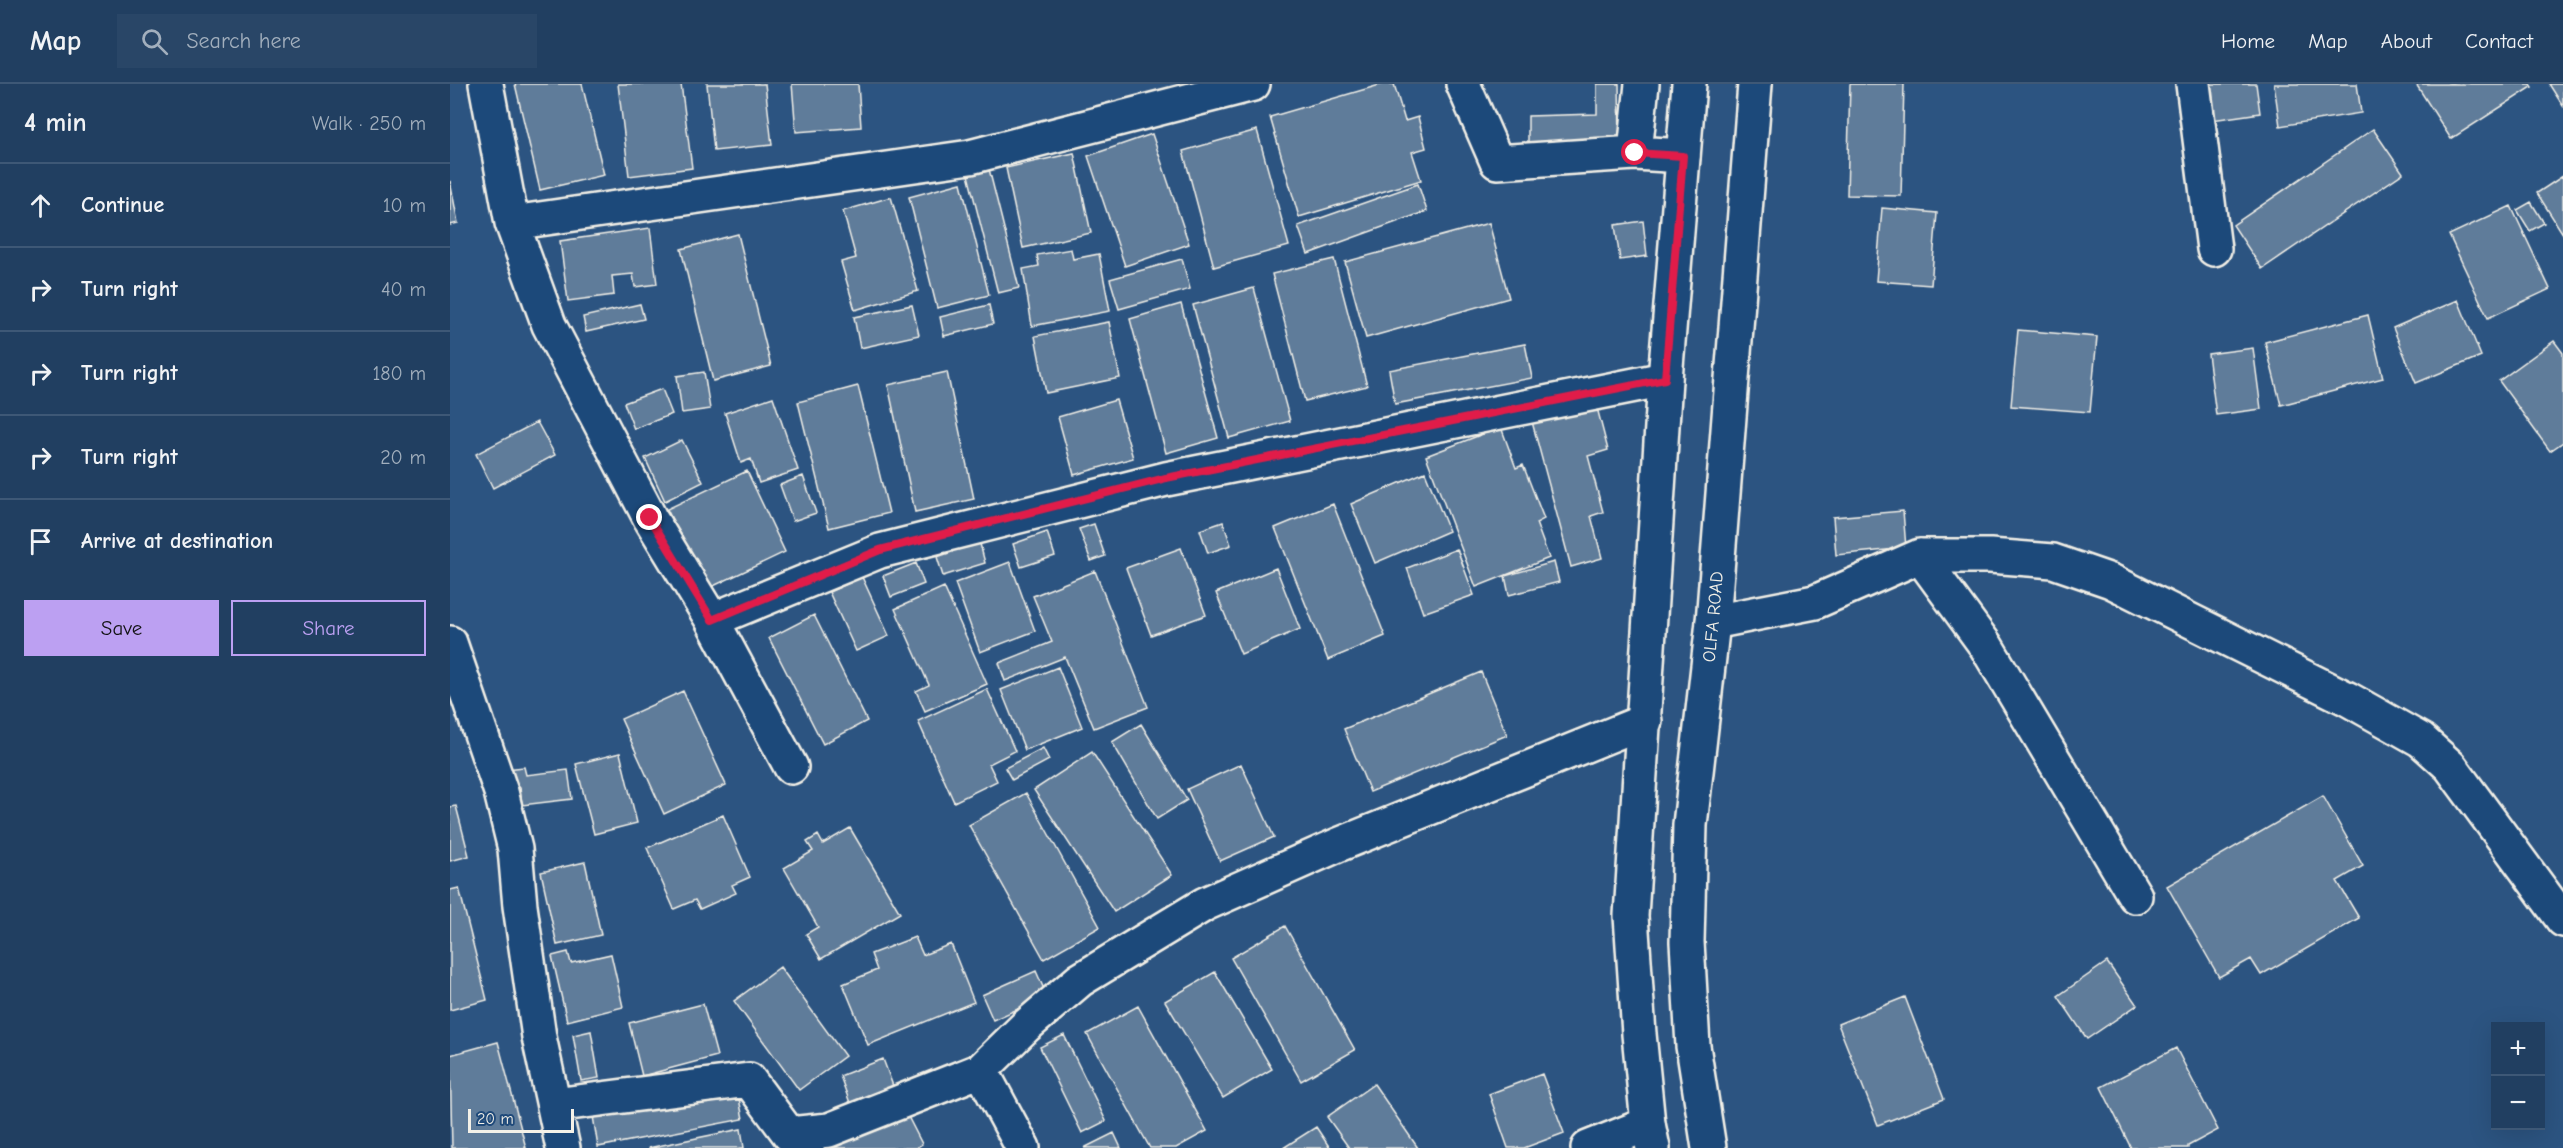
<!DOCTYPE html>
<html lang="en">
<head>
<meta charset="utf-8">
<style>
	body { margin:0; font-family:"Comic Neue",sans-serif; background:#294667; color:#f1f3f6 }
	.controls { position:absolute; right:18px; bottom:18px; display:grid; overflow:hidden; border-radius:0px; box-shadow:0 6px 24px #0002 }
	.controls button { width:54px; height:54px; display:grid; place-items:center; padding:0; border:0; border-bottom:2px solid #3e5876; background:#213f61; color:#f1f3f6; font:30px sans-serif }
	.scale { position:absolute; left:18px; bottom:15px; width:106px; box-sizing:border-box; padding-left:6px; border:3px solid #f4f1e8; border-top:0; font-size:16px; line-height:21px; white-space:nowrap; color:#f4f1e8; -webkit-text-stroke:4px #1f4a7a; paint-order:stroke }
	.stop { position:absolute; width:18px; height:18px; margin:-14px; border:4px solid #e11d48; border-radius:50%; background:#fff }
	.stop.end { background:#e11d48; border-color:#fff; box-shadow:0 2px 6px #0008 }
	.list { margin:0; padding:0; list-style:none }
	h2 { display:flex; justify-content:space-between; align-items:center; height:78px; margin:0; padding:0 24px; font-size:26px }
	h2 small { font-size:20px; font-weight:400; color:#a2afbd }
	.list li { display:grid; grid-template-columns:39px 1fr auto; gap:18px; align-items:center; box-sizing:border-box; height:84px; padding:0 24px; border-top:2px solid #3e5876 }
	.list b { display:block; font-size:22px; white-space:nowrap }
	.list em { font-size:20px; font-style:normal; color:#a2afbd }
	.actions { display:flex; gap:12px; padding:18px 24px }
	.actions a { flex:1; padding:14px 0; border:2px solid #bca0f2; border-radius:0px; text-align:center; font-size:21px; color:#bca0f2 }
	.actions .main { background:#bca0f2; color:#111 }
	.icon { flex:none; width:33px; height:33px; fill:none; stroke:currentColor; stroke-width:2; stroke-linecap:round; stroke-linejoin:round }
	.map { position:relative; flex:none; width:2113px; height:1064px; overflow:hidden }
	header { display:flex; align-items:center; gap:36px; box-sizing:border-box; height:84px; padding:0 30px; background:#213f61; border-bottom:2px solid #3e5876 }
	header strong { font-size:28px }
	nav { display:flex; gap:33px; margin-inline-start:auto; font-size:21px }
	.search { width:420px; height:54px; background:#294667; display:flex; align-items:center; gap:15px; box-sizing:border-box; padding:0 21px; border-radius:0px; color:#a2afbd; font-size:22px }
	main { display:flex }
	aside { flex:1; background:#213f61 }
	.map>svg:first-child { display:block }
	.building { fill:#5e7b9a; stroke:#f4f1e8; stroke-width:1.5 }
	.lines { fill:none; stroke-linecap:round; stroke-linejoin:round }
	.minor-casing { stroke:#f4f1e8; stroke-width:38 }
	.major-casing { stroke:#f4f1e8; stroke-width:38 }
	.minor { stroke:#1f4a7a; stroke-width:33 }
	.major { stroke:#1f4a7a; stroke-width:33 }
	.route { stroke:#e11d48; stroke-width:8 }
	.labels { text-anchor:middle; stroke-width:5; stroke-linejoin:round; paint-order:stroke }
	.street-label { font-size:18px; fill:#f4f1e8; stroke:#1f4a7a }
</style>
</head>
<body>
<header>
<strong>Map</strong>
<div class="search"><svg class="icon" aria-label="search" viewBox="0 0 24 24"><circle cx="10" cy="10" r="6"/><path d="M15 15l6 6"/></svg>Search here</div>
<nav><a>Home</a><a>Map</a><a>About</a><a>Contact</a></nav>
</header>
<main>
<aside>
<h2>4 min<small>Walk · 250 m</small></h2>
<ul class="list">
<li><svg class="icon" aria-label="ahead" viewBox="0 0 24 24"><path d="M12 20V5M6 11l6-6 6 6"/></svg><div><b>Continue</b></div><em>10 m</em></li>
<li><svg class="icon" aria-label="right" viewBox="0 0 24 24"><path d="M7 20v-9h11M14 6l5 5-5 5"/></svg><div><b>Turn right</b></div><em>40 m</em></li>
<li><svg class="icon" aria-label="right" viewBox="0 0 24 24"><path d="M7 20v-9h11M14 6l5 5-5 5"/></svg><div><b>Turn right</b></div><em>180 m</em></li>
<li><svg class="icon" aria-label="right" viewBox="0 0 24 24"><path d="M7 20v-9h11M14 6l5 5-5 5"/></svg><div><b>Turn right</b></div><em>20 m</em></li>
<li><svg class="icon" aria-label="arrive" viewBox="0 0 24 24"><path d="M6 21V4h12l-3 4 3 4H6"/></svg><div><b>Arrive at destination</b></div></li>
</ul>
<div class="actions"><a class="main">Save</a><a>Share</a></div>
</aside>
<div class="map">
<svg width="2113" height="1064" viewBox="0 0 2113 1064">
	<rect width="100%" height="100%" fill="#2c5481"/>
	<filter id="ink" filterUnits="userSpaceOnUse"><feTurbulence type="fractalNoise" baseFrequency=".0167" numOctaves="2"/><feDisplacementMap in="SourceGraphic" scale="12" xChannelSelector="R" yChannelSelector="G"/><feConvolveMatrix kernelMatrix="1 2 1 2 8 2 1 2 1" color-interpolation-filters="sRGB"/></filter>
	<g filter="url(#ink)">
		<path class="building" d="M65,0H132L154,91L90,106Z
			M168,0H231L242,84L179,92Z
			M257,0H315L322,61L264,67Z
			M342,0H408L411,43L346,48Z
			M933,0H944L955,37L968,33L976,64L962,68L971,96L849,133L820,33Z
			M1147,0H1169L1170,58L1078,60V32L1147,30Z
			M1400,0H1454L1451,112L1397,111Z
			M1751,0H1806L1810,29L1755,37Z
			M1824,0H1907L1911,29L1830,42Z
			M1966,0H2080L2082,3L2001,55Z
			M2099,0H2113V22Z
			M1923,45L1953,89L1812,185L1783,141Z
			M807,46L839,162L764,183L733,67Z
			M702,50L739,160L675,182L638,72Z
			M624,69L641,149L573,164L556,84Z
			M539,85L569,204L548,209L518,91Z
			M2113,92V150L2087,109Z
			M0,97L8,139L0,141Z
			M511,99L539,211L487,224L459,113Z
			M968,100L977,127L858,170L848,142Z
			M441,113L468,207L405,226L391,178L406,174L393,127Z
			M2081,118L2094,139L2080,147L2067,126Z
			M2061,122L2100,205L2038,234L1999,151Z
			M1432,124L1487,129L1481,201L1426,197Z
			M1193,137L1197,172L1170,176L1165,141Z
			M1039,139L1059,214L916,254L895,178Z
			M200,144L207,200L185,203L183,190L162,192L164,211L118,217L110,157Z
			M288,150L321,282L263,297L231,165Z
			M621,165L623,175L649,170L660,227L582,242L573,185L589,182L587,171Z
			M732,175L740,205L669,225L660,195Z
			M884,175L917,302L855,317L822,190Z
			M804,204L840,337L779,354L743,221Z
			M2008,216L2031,272L1966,299L1943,244Z
			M190,220L194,235L136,248L133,233Z
			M731,220L768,354L716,369L680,235Z
			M462,221L469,251L410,264L404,233Z
			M539,221L543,240L494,252L490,233Z
			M1918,231L1933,294L1831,321L1815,258Z
			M659,238L670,294L596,309L585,252Z
			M1568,246L1647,253L1640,328L1561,322Z
			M2104,257L2113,269V358L2100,367L2049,297Z
			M1075,260L1082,294L945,320L939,286Z
			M1803,264L1811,325L1766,331L1758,270Z
			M254,288L260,325L232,329L227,292Z
			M497,288L524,415L465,428L438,301Z
			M408,302L439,429L379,444L348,318Z
			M212,305L222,330L184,345L174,319Z
			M323,313L348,386L309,399L301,375L291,379L275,329Z
			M666,316L683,374L624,391L608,333Z
			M1145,316L1158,366L1138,372L1153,428L1141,432L1152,474L1121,483L1081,334Z
			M87,338L105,371L43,404L26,370Z
			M1051,343L1066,384L1073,381L1094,435L1086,439L1099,474L1026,503L976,372Z
			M232,356L253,398L215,417L195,374Z
			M297,387L335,468L255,506L217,425Z
			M975,388L999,447L925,479L901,420Z
			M353,392L366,429L343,437L330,401Z
			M883,420L935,552L878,576L825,444Z
			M1453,427L1456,464L1386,471L1383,433Z
			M773,438L781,461L758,469L750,446Z
			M644,440L655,472L641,477L629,445Z
			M597,448L605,472L571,483L563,460Z
			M528,452L535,479L493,492L487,473L502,468L500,461Z
			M731,464L756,531L701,551L676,484Z
			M1007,465L1024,511L973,529L957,484Z
			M560,478L585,547L530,568L505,499Z
			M1104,478L1109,498L1059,511L1055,492Z
			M466,479L474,500L441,513L433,492Z
			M826,484L850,545L791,570L766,509Z
			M645,487L698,623L644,644L615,573L555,597L549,579L602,558L583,512Z
			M412,493L439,552L406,567L379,508Z
			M494,503L537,600L475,627L466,607L479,601L445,525Z
			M364,531L417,637L373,660L319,554Z
			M608,583L632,643L575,666L551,606Z
			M1031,588L1057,651L920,708L894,645Z
			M537,605L565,667L539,680L547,697L504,718L468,637Z
			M233,607L276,701L214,730L171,635Z
			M691,640L737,716L707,735L662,658Z
			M593,664L599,676L562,696L555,684Z
			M642,668L722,791L664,828L584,706Z
			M170,669L187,739L144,750L126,680Z
			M791,680L824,753L770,777L737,705Z
			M74,683L76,691L118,686L122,715L72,721L70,703L58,705L56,685Z
			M576,709L650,843L594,875L519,741Z
			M1873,712L1913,782L1887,797L1909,834L1811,891L1801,875L1769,893L1717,802Z
			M6,722L19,772L0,777V723Z
			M273,731L300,793L282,801L286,809L250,825L245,816L224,825L197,764Z
			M400,744L450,829L371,875L356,850L368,843L334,784L363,767L357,758L368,751L373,760Z
			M135,778L151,851L107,861L91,788Z
			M9,804L37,916L0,926V806Z
			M835,842L905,966L851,997L781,874Z
			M465,853L473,871L501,860L524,918L418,961L393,900L427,886L421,870Z
			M118,868L121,879L161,870L173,923L117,937L102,872Z
			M1657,878L1687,921L1637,955L1608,912Z
			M330,883L395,972L349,1006L284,917Z
			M586,887L597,912L543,936L532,911Z
			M765,888L822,985L773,1014L715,917Z
			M1455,913L1494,1015L1428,1041L1388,940Z
			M253,920L267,972L192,992L179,939Z
			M688,922L757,1047L726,1064H700L637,950Z
			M141,947L149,994L131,997L123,951Z
			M614,951L656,1037L632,1049L590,963Z
			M48,958L76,1064H2L0,971Z
			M1726,964L1768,1046L1738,1062V1064H1681L1651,1003Z
			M433,975L446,1010L403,1027L390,992Z
			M1092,990L1114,1049L1074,1064H1058L1039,1010Z
			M924,1000L968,1064H899L877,1033Z
			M287,1004L293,1035L148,1063L143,1032Z
			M451,1019L472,1060L466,1064H380L376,1057Z
			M866,1043L880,1064H833Z
			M291,1045L294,1064H198Z
			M664,1049L671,1064H634Z"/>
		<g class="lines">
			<g class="minor-casing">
				<path id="minor" d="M36,0L62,139L99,241L200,434L262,536L341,683
					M1013,0L1047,78L1185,69L1233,72
					M1743,0L1764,165
					M1185,69L1192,0
					M62,139L520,73L803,0
					M1470,472L1536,562L1685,812
					M262,536L430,467L716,395L1215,295
					M1263,538L1365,518L1470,472H1540L1603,477L1661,497L1898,615L1971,656L2000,682L2113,836
					M0,559L51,708L65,765L70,822L89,953L113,1064
					M531,986L573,1064
					M104,1021L299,996L339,1050L357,1063
					M339,1050L379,1046L531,986L576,942L630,896L755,820L888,761L1195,637
					M1138,1064L1198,1040"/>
			</g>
			<g class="major-casing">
				<g id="major">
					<path d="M1203,1064L1198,1040L1189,950L1181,832L1215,295L1239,0"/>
					<path id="s1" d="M1259,1064L1243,962L1237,858L1240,741L1263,538L1305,0"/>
				</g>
			</g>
			<use href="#minor" class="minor"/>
			<use href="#major" class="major"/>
		</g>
	</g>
	<g class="lines" filter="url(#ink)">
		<path class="route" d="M200,434L262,536L430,466L716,394L1215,295L1233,72L1185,69"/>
	</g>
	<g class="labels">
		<g class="street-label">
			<text dy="6" stroke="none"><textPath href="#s1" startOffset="534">OLFA ROAD</textPath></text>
		</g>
	</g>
</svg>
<div class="controls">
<button>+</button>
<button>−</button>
</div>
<div class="scale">20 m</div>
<div class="stop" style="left:1185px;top:69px"></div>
<div class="stop end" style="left:200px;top:434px"></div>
</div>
</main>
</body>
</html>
